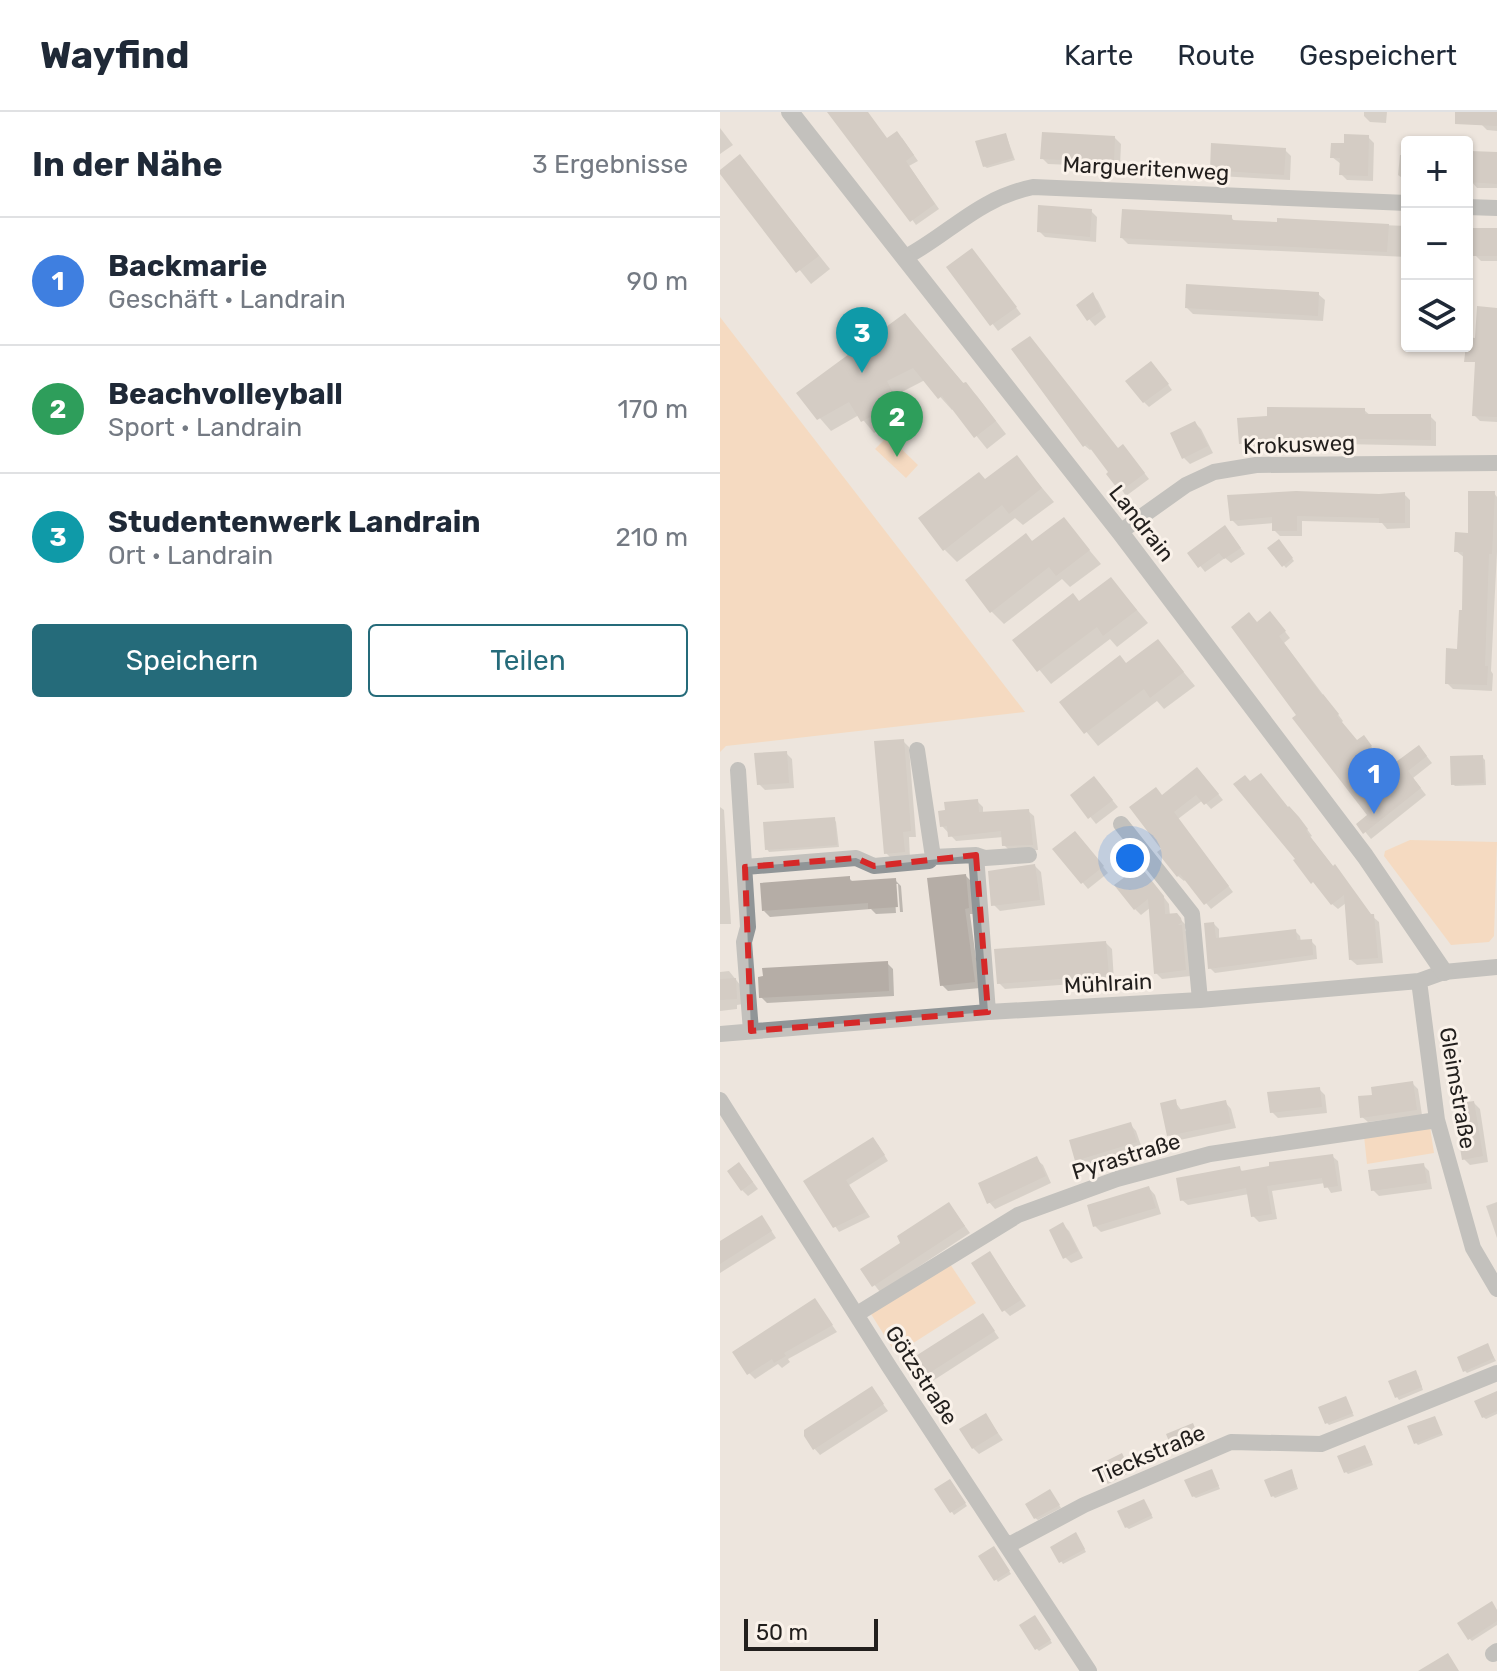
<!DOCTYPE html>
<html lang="de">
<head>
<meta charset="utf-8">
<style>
	body { margin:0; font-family:Rubik,sans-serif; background:#f6f6f7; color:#1f2937 }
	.controls { position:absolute; right:24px; top:24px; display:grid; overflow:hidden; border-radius:8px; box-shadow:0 2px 6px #0004 }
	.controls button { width:72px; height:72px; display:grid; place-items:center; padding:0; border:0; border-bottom:2px solid #e0e1e3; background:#fff; color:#1f2937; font:40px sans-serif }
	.scale { position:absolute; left:24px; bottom:20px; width:134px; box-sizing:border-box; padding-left:8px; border:4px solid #221f1d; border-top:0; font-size:22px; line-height:28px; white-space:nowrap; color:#221f1d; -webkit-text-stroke:6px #faf2ea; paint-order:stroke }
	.you { position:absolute; left:410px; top:746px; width:28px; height:28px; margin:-20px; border:6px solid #fff; border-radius:50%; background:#1a73e8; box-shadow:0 0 0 12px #1a73e833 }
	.badge { display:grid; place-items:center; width:52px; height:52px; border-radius:50%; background:#256b7a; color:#fff; font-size:26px; font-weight:700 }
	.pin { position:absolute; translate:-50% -66px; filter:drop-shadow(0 2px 4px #0008) }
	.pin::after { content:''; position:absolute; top:42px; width:28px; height:24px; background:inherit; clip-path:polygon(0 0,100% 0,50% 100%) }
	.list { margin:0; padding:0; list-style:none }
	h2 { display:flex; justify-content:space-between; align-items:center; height:104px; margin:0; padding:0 32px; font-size:34px }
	h2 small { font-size:26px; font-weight:400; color:#747a83 }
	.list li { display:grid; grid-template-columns:52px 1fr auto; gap:24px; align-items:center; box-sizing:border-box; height:128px; padding:0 32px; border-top:2px solid #e0e1e3 }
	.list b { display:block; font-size:30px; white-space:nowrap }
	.list p { margin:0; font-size:26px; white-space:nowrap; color:#747a83 }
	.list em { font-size:26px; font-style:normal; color:#747a83 }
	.actions { display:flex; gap:16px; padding:24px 32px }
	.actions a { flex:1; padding:18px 0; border:2px solid #256b7a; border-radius:8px; text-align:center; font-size:28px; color:#256b7a }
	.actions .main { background:#256b7a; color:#fff }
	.icon { flex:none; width:44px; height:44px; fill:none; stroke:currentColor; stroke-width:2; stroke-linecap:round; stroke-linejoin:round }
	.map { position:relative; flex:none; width:777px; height:1559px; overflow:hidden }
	header { display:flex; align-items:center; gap:48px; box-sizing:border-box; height:112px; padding:0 40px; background:#fff; border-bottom:2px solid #e0e1e3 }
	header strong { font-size:38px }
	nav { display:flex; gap:44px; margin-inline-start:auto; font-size:28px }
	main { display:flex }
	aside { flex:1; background:#fff }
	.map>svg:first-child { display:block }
	.green { fill:#fecda0 }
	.shadow { fill:#0003 }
	.building { fill:#b5ada6 }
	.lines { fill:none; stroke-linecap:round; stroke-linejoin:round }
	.minor { stroke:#909597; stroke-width:16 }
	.tertiary { stroke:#909597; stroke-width:18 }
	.marked { fill:none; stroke:#d62828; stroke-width:6; stroke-dasharray:16 10; stroke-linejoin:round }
	.labels { text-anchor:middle; stroke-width:6; stroke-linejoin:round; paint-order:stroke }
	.street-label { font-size:22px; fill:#221f1d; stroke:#faf2ea }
</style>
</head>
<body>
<header>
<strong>Wayfind</strong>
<nav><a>Karte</a><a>Route</a><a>Gespeichert</a></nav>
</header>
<main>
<aside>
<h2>In der Nähe<small>3 Ergebnisse</small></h2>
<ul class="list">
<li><span class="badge" style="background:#3f7fe0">1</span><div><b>Backmarie</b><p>Geschäft · Landrain</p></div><em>90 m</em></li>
<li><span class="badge" style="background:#2e9e5b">2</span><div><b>Beachvolleyball</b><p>Sport · Landrain</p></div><em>170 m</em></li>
<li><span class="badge" style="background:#0f9aa8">3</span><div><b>Studentenwerk Landrain</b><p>Ort · Landrain</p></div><em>210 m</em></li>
</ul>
<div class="actions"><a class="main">Speichern</a><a>Teilen</a></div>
</aside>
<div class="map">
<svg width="777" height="1559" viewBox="0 0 777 1559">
	<rect width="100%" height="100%" fill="#ede5dd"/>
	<path class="green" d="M0,205L305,600L6,634L0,640Z
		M168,324L198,353L186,366L155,337Z
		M690,728L777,730L774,824L769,830L731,833L664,744L665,739Z
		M710,1015L714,1041L647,1052L644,1024Z
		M230,1152L256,1191L176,1242L151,1202Z"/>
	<path class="shadow" d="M115,0H147L167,28L182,26L198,49L189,54L219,97L196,113Z
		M644,0H667L666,11L650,10L644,4Z
		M761,0H777V19L767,18L761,12Z
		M0,16L13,33L0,42Z
		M286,23L295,48L267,56L264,54Z
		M648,25L654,31L653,69L627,68L621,62V52L612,45L626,33Z
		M395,26L401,32L400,55L328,52L322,46Z
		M565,38L571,44L570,68L498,64L492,58Z
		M777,42V76H757L751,69Z
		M680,43H687V69L678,63Z
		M20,45L110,157L91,172L1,60Z
		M371,99L377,105L376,130L325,125L319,119Z
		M511,105L516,111L559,112V109L687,114V145L408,132L402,126Z
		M777,118V149H761L755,143Z
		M258,145L301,202L278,219L229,155Z
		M598,182L605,188L603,209L473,202L467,196Z
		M373,183L378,189L386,205L375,214L358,194Z
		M185,203L245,273L257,284L286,322L267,337L234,296L232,298L205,268L178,282L188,302L154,321L139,303L111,319L79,282Z
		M294,238L399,338L408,340L429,367L406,384L373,336L370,338L364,333Z
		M436,256L452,278L429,295L424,290Z
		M777,279V310L760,309L754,303Z
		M644,298L651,304H710L716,310V334L576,331V334L543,333L544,336L527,337L521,331Z
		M475,311L481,317L493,341L470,352L464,346Z
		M297,346L334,390L303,413L295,406L237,450L224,437L266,369Z
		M774,381L777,385V440L771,559L773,562L772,579L733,577L727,571L739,539L744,501L745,446L736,439L750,423Z
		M684,382L690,388V416L667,417L662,411L582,409V424H560L554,418V411L518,414L512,408Z
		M344,408L381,452L350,475L342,467L284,512L271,499L313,431Z
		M510,421L525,442L511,451L505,446L485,460L470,441Z
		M561,432L574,449L566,456L550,436Z
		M391,467L428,511L397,535L390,527L331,572L295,528L360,491Z
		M556,508L570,526L564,531L623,609L621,611L637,630L649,632L656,641L649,646L662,663L705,642L712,651L693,666L706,683L651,727L639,712L650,703L579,603L537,512Z
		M438,529L475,574L444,597L437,589L378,634L342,590L407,553Z
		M183,629L189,635L196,725H189L190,746L172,747L166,741Z
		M66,641L72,647L74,676L45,678L39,672Z
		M762,645L765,648L766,673L735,674L733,672Z
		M483,663L503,688L491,697L483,688L458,707L513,780L491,797L466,767L464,769L458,764L444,738L443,685Z
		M380,673L398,695L376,712L353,683Z
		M257,689L263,695V702L308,699L314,704L318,738L290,739L284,733V725L236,729L222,714Z
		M0,695L4,698L11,812H0Z
		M568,697L584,713L592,724L590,725L652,804L659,810L663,851L637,853L631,848L626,791L618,797L612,792Z
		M114,707L116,710L119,735L49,740L47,737Z
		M361,727L388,761L368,777L335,737Z
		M315,754L321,760L325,793L280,799L274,793Z
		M426,762L449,792L450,804L456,803L467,814L465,818L467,821L471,864L442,867L436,861L431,795L421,803L415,797Z
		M246,764L252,770L254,802H250L260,876L228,879L222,873Z
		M129,766L134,771L175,768L181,774L183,800H180L178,772H174L176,801L156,802L151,797L50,805L44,799Z
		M494,812L499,817V827L575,819L580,824L581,830L591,829L596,834L597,847L495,861L490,856Z
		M386,831L392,837L394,869L285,877L279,871Z
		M167,851L173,857L174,884L47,891L41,885Z
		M9,859L21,874L23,892L17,893V897L0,899V860Z
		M692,971L698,977L702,1003L648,1010L642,1005L654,984Z
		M599,977L605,983L607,1001L558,1006L552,1000Z
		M455,990L462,999L505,990L511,997L516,1016L455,1029L449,1023Z
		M754,991L760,997L768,1050L750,1053L744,1047Z
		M410,1012L416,1019L422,1036L363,1054L357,1047Z
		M158,1033L168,1049L129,1073L150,1105L119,1120L86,1070Z
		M612,1044L618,1049L622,1079L611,1081L605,1071L552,1079L557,1107L539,1110L533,1104L529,1082L468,1093L462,1088L519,1056L523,1060Z
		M316,1047L323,1053L331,1071L275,1097L269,1090Z
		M703,1053L709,1059L712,1077L659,1084L653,1078Z
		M25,1059L38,1077L28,1084L22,1078Z
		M429,1076L435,1083L441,1102L381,1120L375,1114Z
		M777,1090V1126L766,1094Z
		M229,1092L250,1121L160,1180L143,1158L182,1132Z
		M47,1112L56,1126L0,1161V1131Z
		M343,1113L349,1119L363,1146L351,1151L345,1145Z
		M270,1142L306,1194L290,1204L284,1198Z
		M95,1189L117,1220L68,1247L70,1250L62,1256L58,1252L35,1267L29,1261Z
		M263,1203L279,1226L211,1270L194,1248Z
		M768,1234L776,1249L747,1261L745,1259Z
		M698,1263L703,1278L679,1288L677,1285Z
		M152,1277L168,1299L100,1343L94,1336Z
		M777,1281V1302L766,1307L763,1305Z
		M625,1286L634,1304L609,1313L607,1311Z
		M266,1304L283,1328L259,1342L253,1336Z
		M714,1306L723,1323L698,1333L696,1331Z
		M473,1313L481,1331L457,1340L455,1338Z
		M647,1338L653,1353L628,1362L626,1360Z
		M402,1343L411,1360L388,1372L385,1369Z
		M492,1359L500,1377L476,1386L473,1384Z
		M572,1359L578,1377L555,1386L553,1384Z
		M232,1372L247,1394L234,1403L217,1377Z
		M332,1382L341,1396L318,1408L315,1406Z
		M426,1392L433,1406L409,1417L406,1415Z
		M358,1425L366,1440L343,1452L333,1436Z
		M276,1439L291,1462L278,1470L276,1467Z
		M777,1499V1513L752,1529L749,1526Z
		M317,1508L332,1531L319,1539L317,1537Z"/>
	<path class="building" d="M107,0H148L167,26L177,19L194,43L186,49L215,92L190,110Z
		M735,0H777V14L735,12Z
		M322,20L395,24L394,50L320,47Z
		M286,21L293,46L263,55L255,29Z
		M624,22L649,23L648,64L619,63L620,46H610L611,31H624Z
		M491,31L566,36L564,63L490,58Z
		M750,39L777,40V72L749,70Z
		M20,42L99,144L76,161L0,62V58Z
		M318,93L372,97L370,125L317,120Z
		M402,97L512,103V108L557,110V106L669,112L667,140L400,126Z
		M753,116H777V144H753Z
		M252,136L297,195L270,214L226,155Z
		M466,172L599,180L598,204L465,196Z
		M373,180L381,199L367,209L356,193Z
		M757,194L777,196V305L752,304L755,250H744L747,225L755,226Z
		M185,201L243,271L246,270L276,309L254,326L222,284L218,287L193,256L167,269L178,290L141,310L129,290L97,308L76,281Z
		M310,224L398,336L403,332L425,361L400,380L386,362L388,360L367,332L363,335L291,237Z
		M431,249L449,272L423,291L405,269Z
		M547,295L645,296V302H711V328L570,326V329L538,328L539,330L519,332L517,306L547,304Z
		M475,309L488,334L462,347L450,321Z
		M297,343L322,376L289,402L282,393L223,439L198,406L259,360L265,367Z
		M576,379L659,382L685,380V411H659V406L577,404V419H552V405L510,409L507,383Z
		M748,379H775L772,442H769L765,554H768L767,573L725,572L726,536L737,537L739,498H742L743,440H734L735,420L748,421Z
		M344,405L370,438L336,464L329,455L270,501L245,468L306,421L312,429Z
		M505,413L521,436L504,447L499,441L478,456L467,441Z
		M559,427L573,446L562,455L547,436Z
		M391,465L417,498L383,524L377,515L317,560L292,528L353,481L359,489Z
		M550,499L566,519L559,524L602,583L603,582L619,602L617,604L637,628L644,623L652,634L645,639L661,661L699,633L707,644L688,659L701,676L643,722L636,712L647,703L572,606L576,603L511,515L529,500L537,510Z
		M438,527L464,560L430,586L424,577L364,622L339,590L400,543L406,551Z
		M184,627L191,719L183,720L185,740L164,742L154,629Z
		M67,639L69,671L37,673L34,641Z
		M763,643L764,671L731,673L730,644Z
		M477,655L499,682L484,693L476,683L454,700L509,774L484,793L460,762L457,765L437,740L441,737L409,695L436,675L442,683Z
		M541,661L568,695L569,694L579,705L588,717L586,719L613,754L615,752L651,802H654L658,846L629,848L624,783L611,793L593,770L591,772L573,748L575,747L513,672L525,663L530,669Z
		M374,664L393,688L368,707L350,683Z
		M258,687L259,700L309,697L313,733L282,734L281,719L228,725L227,714L220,715L218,699L225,698L224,690Z
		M115,705L117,733L45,738L43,710Z
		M355,719L384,754L361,772L332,737Z
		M315,752L320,788L271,794L268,759Z
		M420,754L444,784L445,802L457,801L461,806L462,810L458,813H462L466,858L434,862L428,787L414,798L394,773Z
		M246,762L249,796L245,797L255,870L220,874L207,766Z
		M130,764V769L176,766L178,795L148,797V791L42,799L40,771Z
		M494,810L496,826L576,817L577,828L592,827L593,843L488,857L484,811Z
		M386,829L389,863L277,872L274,837Z
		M168,849L169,879L39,886L38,865L43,864L42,856Z
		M16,866L17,887L0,888V867Z
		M693,969L697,998L640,1006L638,984L652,983L651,975Z
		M600,975L602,995L550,1001L547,980Z
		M456,987L458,998L506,988L511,1011L447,1024L440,991Z
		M754,989L763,1044L742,1048L733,992Z
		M411,1010L417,1030L355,1049L349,1028Z
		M153,1025L165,1043L126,1068L146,1100L113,1116L83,1069Z
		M613,1042L618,1074L604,1076L602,1066L547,1074L552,1102L531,1105L526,1076L460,1089L456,1066L520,1054L521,1059L549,1054V1050Z
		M317,1044L326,1064L267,1092L258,1071Z
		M19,1050L33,1070L21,1079L7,1059Z
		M704,1051L707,1071L651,1079L648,1058Z
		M429,1074L436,1096L373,1115L367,1093Z
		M229,1090L245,1114L152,1175L140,1157L180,1131L177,1124Z
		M42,1103L52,1119L0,1152V1129Z
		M343,1110L358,1139L343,1147L329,1118Z
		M270,1139L301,1188L282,1200L251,1151Z
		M95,1186L113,1213L64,1241L66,1244L54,1251L52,1247L27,1263L12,1240Z
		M263,1201L275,1219L203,1265L191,1247Z
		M768,1231L774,1246L743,1260L737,1245Z
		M696,1258L702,1275L675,1286L668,1269Z
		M152,1274L164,1292L93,1338L84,1324V1318Z
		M777,1279V1299L762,1306L754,1289Z
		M626,1284L633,1301L605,1312L598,1295Z
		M266,1301L278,1321L252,1337L239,1317Z
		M715,1304L722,1321L694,1332L687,1314Z
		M473,1311L480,1328L453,1339L446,1322Z
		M645,1333L652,1350L624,1361L617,1344Z
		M402,1341L410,1358L384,1370L376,1354Z
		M492,1357L499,1374L472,1385L464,1368Z
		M572,1357L577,1375L551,1385L544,1368Z
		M230,1367L246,1391L230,1401L214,1377Z
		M330,1377L340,1393L314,1407L305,1392Z
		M424,1387L432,1403L405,1416L397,1399Z
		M356,1420L365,1437L339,1451L330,1435Z
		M274,1434L290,1459L274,1469L258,1444Z
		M772,1489L777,1498V1509L748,1528L737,1511Z
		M315,1503L331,1528L315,1538L299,1513Z
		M728,1541L739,1559H698Z"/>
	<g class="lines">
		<path class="minor" d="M747,95L777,96
			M184,146C231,121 257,87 313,75L687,91
			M400,420L466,373L494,360L536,353L777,351
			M197,638L213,745
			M18,658L28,815L24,830L31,919
			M401,712L472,802L480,888
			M256,743L265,746L309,743
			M25,755L136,746L154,754L209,749L213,745L256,743L268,900
			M699,869L717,1008L753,1136L777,1177
			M0,922L268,900L480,888L699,869L724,860L777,855
			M0,988L170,1256L369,1559
			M137,1202L298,1103L397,1067L490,1042L717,1008
			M287,1434L364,1393L511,1330L601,1332L777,1261
			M773,1542L777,1539"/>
		<path class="tertiary" d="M70,0L400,420L645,744L724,860"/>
	</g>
	<path d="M0 0H777V1559H0ZM256,743L268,900L31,919L25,755L136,746L154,754Z" fill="#ede5dd" fill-opacity=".55" fill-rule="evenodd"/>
	<path class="marked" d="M256,743L268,900L31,919L25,755L136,746L154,754Z"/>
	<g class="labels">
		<g class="street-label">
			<text transform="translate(426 56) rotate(3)" y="8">Margueritenweg</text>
			<text transform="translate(579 332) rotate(-2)" y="8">Krokusweg</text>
			<text transform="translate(422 411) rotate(52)" y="8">Landrain</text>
			<text transform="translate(388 871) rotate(-3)" y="8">Mühlrain</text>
			<text transform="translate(738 976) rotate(80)" y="8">Gleimstraße</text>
			<text transform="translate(406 1044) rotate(-17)" y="8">Pyrastraße</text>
			<text transform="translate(202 1263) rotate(57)" y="8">Götzstraße</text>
			<text transform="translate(429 1342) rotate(-23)" y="8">Tieckstraße</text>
		</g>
	</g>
</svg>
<div class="controls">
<button>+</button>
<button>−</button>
<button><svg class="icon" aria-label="layers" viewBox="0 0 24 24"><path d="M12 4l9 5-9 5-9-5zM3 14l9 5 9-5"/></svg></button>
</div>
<div class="scale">50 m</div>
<div class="you"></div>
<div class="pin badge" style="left:654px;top:702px;background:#3f7fe0">1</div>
<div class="pin badge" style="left:177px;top:345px;background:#2e9e5b">2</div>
<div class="pin badge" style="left:142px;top:261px;background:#0f9aa8">3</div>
</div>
</main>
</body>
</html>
